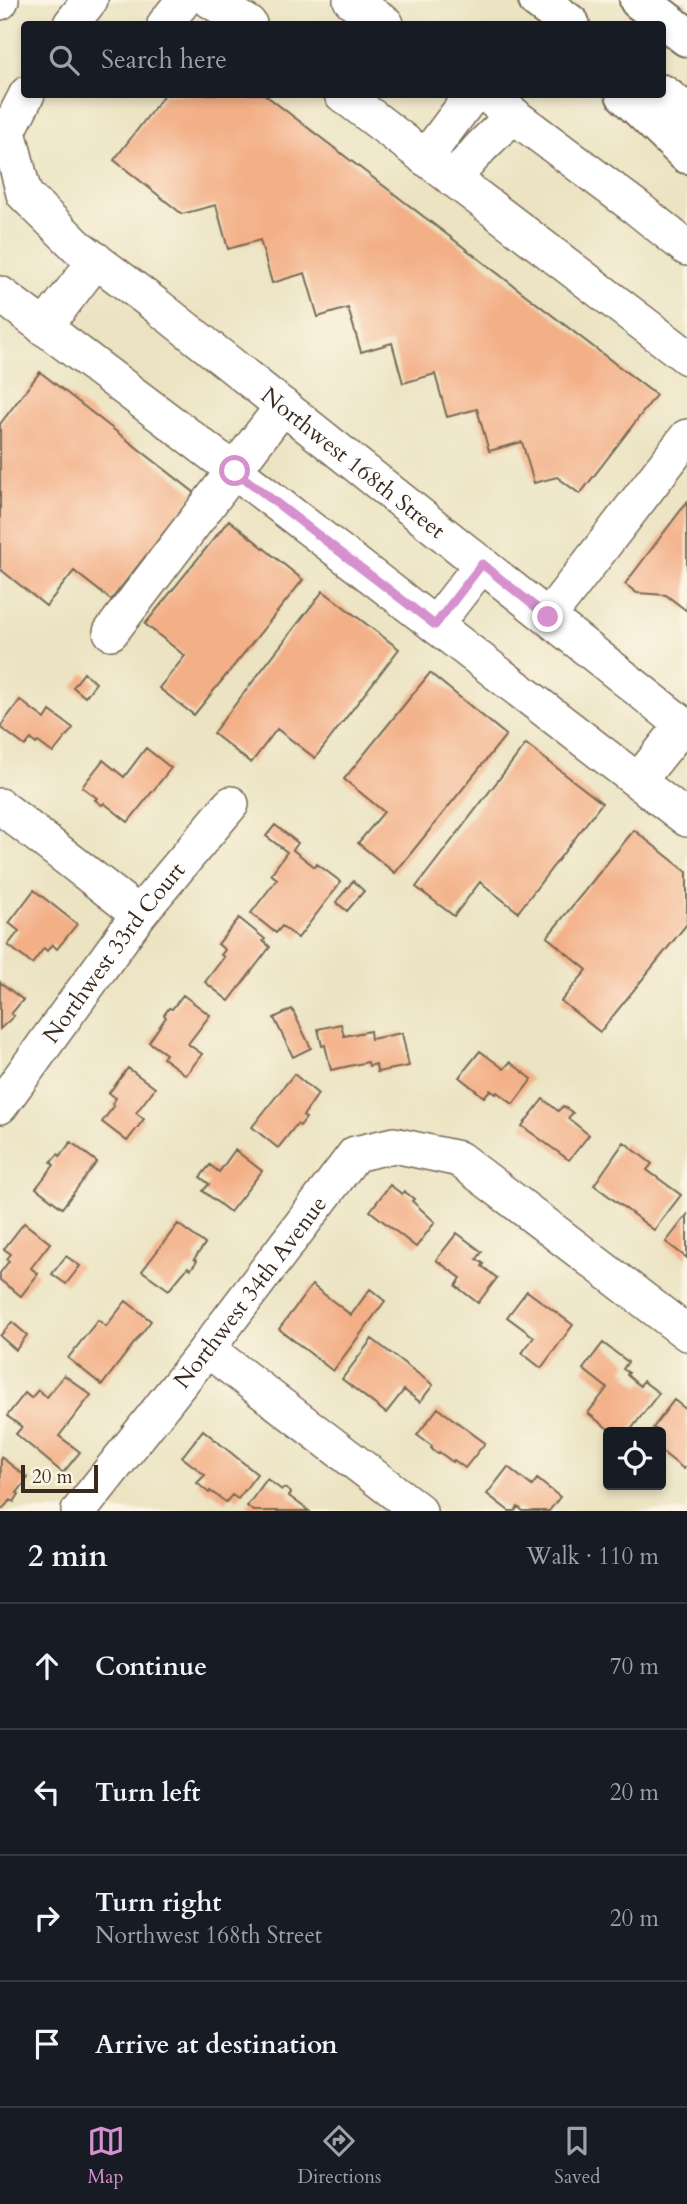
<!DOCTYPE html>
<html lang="en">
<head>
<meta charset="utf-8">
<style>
	body { margin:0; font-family:Cardo,serif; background:#20242c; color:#f1f3f6 }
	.controls { position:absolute; right:21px; bottom:21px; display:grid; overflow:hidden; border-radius:7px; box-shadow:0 4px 10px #0003 }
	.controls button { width:63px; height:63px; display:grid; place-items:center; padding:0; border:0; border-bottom:2px solid #363941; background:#171b24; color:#f1f3f6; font:35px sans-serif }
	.scale { position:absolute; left:21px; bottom:18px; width:77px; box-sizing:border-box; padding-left:7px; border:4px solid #3b2a1e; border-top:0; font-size:19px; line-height:24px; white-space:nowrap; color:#3b2a1e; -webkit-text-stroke:5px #fcf5e5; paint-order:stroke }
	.stop { position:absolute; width:21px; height:21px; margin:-16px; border:5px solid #d690ce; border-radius:50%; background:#fff }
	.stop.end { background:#d690ce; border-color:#fff; box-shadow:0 2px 7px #0008 }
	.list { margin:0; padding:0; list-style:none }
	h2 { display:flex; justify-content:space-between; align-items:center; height:91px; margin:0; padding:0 28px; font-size:30px }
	h2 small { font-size:23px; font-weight:400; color:#9ea1a6 }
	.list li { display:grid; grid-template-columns:46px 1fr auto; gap:21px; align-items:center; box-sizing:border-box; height:126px; padding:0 28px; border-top:2px solid #363941 }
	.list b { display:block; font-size:26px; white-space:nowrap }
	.list p { margin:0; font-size:23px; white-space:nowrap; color:#9ea1a6 }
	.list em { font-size:23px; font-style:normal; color:#9ea1a6 }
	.icon { flex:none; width:38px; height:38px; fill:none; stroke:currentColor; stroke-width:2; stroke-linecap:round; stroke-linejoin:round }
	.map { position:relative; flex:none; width:687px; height:1511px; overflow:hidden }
	.search { position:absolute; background:#171b24; box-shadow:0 4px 10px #0003; left:21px; right:21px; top:21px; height:77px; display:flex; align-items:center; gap:18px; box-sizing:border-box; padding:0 24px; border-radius:7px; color:#9ea1a6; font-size:26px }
	.sheet { height:595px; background:#171b24 }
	nav { display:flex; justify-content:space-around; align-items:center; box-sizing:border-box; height:98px; border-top:2px solid #363941; background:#171b24; font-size:19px; color:#9ea1a6 }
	nav a { display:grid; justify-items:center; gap:4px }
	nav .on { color:#d690ce }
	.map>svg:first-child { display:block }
	.building { fill:#f3af86 }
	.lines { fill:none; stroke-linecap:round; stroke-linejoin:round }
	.minor-casing { stroke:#796b57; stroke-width:38 }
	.highway-casing { stroke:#796b57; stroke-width:42 }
	.minor { stroke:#fff; stroke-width:35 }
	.highway { stroke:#fff; stroke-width:38 }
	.route { stroke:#d690ce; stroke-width:9 }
	.labels { text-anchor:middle; stroke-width:5; stroke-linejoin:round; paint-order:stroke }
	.street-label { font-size:23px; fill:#3b2a1e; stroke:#fcf5e5 }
</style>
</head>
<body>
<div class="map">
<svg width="687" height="1511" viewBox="0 0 687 1511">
	<rect width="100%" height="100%" fill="#fcf5e5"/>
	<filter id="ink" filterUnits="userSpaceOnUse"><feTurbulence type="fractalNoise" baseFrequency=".0143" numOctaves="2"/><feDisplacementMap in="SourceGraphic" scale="14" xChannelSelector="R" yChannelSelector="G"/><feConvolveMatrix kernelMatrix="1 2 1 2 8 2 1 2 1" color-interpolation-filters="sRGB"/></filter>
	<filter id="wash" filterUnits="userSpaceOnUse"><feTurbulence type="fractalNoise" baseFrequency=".00686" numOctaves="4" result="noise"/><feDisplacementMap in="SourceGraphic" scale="28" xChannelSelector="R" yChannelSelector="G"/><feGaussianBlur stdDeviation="1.57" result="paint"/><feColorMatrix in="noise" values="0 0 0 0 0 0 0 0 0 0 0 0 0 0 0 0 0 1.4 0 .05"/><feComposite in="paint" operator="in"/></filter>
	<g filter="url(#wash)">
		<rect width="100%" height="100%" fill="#ebe3c1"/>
		<g id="blocks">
			<path class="building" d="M165,94H264L656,395L580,494L557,477L534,483L522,442L489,451L477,409L447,417L435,374L403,383L392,343L361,352L348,308L318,317L305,273L272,283L260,240L228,249L216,205L182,214L114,160Z
				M40,372L195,493L111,600L74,571L46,606L0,569V424Z
				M687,502V611L666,595L637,593L625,584Z
				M229,520L303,580L194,715L159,688L185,656L145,624Z
				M323,591L399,649L315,758L277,729L251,763L213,733Z
				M84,673L96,683L85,697L73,687Z
				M430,673L506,735L395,873L358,843L384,812L344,779Z
				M20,700L45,719L50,711L73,728L53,753L38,742L36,744L31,739L25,746L0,727Z
				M526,744L602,803L518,912L480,882L454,916L416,887Z
				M146,748L171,768L128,822L104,803L102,805L99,803L95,800L97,798L82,787L103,760L124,777Z
				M275,825L298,843L293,850L315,867L317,864L341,882L298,938L282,926L276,933L251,913L277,879L271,874L287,852L266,836Z
				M634,830L687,872V924L600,1032L561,1001L587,970L547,937Z
				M353,881L364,891L347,911L336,902Z
				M34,890L77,924L57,949L52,944L47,951L44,948L32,964L8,945L19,931L9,923Z
				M239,918L265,939L263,941L270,947L229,1001L205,982L224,957L221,955L225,950L218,944Z
				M0,982L23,1000L11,1014L14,1016L0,1029Z
				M183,995L210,1015L188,1044L202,1054L186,1075L163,1058L166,1054L149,1042L166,1017L164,1015L169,1008L172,1009Z
				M292,1009L311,1048L293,1057L274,1018Z
				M341,1024L344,1036L370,1031L371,1039L402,1033L409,1066L377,1072L376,1064L369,1066L368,1062L331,1070L325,1045L322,1046L318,1029Z
				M480,1051L504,1069L510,1062L532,1079L513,1104L497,1092L496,1094L490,1090L484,1097L459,1077Z
				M128,1068L155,1088L136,1113L144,1119L127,1141L102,1122L114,1106L112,1104L116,1098L109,1093Z
				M294,1074L318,1094L303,1116L306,1118L300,1126L297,1124L278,1148L252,1127Z
				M543,1099L558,1111L563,1106L568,1109L573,1113L568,1118L589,1135L569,1160L522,1126Z
				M71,1142L97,1162L62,1208L36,1188L54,1165L51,1162L58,1154L60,1156Z
				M624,1142L652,1164L647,1170L681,1195L654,1230L594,1185Z
				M235,1150L262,1171L230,1212L203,1191L209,1184L200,1177L210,1165L219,1172Z
				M390,1185L402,1194L404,1191L414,1199L412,1201L435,1222L416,1247L370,1211Z
				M687,1215V1258L666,1242Z
				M24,1223L50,1243L31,1268L38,1274L21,1296L0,1280V1273L9,1261L7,1259L11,1254L4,1249Z
				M178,1224L205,1244L194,1259L197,1261L191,1269L188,1267L169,1290L142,1271Z
				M457,1233L482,1252L477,1259L484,1264L482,1266L497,1278L478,1303L456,1286L461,1278L436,1260Z
				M66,1256L80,1266L66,1284L52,1274Z
				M312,1285L351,1315L370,1289L385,1301L333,1371L279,1329Z
				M527,1291L573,1325L541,1368L522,1353L534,1337L507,1317Z
				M126,1301L151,1321L102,1385L68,1358L98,1320L106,1326Z
				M12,1322L27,1335L16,1350L0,1336Z
				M372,1339L433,1385L420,1402L404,1390L386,1413L342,1379Z
				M603,1343L628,1362L623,1369L629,1373L627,1375L640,1386L643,1381L659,1393L629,1432H612L588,1413L607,1388L583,1369Z
				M64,1375L91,1395L59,1436L80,1452L63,1473L16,1434L22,1427L7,1416L25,1393L31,1398L38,1390L47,1397Z
				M674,1400L687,1410V1465L684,1469L661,1451V1432L653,1428Z
				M438,1408L485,1443L465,1468L454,1460L453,1462L439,1452L438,1454L434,1451L431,1448L432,1446L417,1435Z
				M203,1430L257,1474L238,1499L232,1495L226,1502L210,1491L209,1493L197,1483L205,1475L182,1457Z
				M1,1457L28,1478L17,1493L19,1494L14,1502L11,1500L0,1511Z
				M508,1467L532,1486L537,1479L560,1497L549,1511H523L518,1507L515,1511H509L487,1494Z
				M267,1479L282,1490L284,1488L288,1490L291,1493L289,1496L309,1511H253L247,1506Z"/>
		</g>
	</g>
	<g filter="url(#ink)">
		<use href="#blocks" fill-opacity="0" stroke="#796b57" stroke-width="2"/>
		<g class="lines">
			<g class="minor-casing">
				<g id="minor">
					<path d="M210,0L249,24"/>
					<path d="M351,0L386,24"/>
					<path d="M0,2L1,0"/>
					<path d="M71,24L90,0"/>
					<path d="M165,24L184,0"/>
					<path id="s1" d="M27,94L8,131L24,194L78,247L157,306L687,728"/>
					<path d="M342,94L687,357"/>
					<path d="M485,94L637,208L687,248"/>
					<path d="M425,158L473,94"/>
					<path d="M453,179L481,147L514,115"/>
					<path d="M0,294L235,471L687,819"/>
					<path d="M44,328L96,260"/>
					<path d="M548,617L687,437"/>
					<path d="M435,625L482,564"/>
					<path d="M111,632L283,406"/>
					<path d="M638,781L683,725"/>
					<path d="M0,806L139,914"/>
					<path id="s2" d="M0,1106L139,914L231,804"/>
					<path d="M207,1349L419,1511"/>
					<path id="s3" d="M79,1511L207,1349L355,1154L394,1145L459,1159L687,1333"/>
				</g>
			</g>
			<g class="highway-casing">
				<path id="highway" d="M538,0L570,24
					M639,0L687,37
					M625,94L687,154
					M662,94L687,113"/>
			</g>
			<use href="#minor" class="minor"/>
			<use href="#highway" class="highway"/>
		</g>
	</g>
	<g class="lines" filter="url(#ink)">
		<path class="route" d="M235,471L435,625L482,564L548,617"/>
	</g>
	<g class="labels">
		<g class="street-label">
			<text dy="8" stroke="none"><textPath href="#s1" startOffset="532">Northwest 168th Street</textPath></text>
			<text dy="8" stroke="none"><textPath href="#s2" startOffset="191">Northwest 33rd Court</textPath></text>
			<text dy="8" stroke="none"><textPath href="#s3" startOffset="278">Northwest 34th Avenue</textPath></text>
		</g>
	</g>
</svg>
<div class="controls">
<button><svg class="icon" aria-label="locate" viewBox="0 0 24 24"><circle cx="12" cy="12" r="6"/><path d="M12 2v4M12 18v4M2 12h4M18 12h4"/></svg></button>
</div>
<div class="scale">20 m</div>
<div class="stop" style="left:235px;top:471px"></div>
<div class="stop end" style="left:548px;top:617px"></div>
<div class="search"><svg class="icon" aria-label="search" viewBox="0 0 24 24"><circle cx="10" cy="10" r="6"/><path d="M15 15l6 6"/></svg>Search here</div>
</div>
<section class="sheet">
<h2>2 min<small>Walk · 110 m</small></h2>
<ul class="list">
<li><svg class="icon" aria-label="ahead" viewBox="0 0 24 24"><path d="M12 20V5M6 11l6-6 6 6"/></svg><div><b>Continue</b></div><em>70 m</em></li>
<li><svg class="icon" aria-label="left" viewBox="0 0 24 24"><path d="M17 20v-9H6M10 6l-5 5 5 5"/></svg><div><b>Turn left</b></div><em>20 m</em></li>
<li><svg class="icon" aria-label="right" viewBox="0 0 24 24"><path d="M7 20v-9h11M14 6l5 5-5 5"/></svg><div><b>Turn right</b><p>Northwest 168th Street</p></div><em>20 m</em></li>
<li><svg class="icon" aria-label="arrive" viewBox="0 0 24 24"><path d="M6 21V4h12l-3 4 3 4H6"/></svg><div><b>Arrive at destination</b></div></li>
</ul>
</section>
<nav>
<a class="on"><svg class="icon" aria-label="map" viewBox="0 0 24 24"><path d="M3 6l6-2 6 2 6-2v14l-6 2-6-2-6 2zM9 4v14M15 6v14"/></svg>Map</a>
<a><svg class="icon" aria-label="directions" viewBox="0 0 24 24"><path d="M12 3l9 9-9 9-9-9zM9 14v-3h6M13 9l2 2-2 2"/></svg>Directions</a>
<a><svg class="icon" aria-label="saved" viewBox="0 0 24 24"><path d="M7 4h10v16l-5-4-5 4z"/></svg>Saved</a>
</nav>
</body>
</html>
